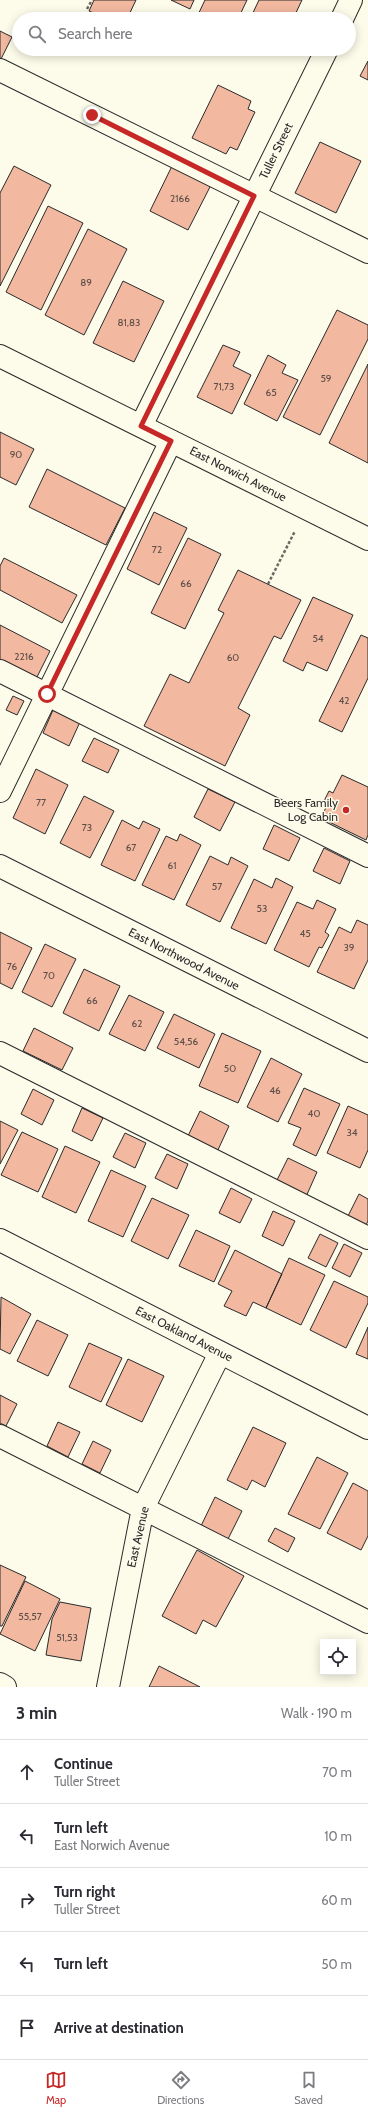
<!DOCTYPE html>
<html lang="en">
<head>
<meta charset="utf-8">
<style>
	body { margin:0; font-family:Cabin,sans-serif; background:#f7f7f7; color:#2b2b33 }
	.controls { position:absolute; right:12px; bottom:12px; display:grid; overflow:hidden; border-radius:0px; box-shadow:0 2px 10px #0003 }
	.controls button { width:36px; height:36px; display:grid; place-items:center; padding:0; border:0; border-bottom:1px solid #e1e1e2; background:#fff; color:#2b2b33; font:20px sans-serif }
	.stop { position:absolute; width:12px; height:12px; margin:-9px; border:3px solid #c62828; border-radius:50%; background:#fff }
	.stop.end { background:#c62828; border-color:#fff; box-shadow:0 1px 4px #0008 }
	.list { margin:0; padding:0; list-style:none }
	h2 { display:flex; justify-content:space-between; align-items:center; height:52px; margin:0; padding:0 16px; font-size:17px }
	h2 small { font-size:13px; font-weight:400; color:#7c7c81 }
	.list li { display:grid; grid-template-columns:26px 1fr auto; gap:12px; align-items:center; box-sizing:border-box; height:64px; padding:0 16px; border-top:1px solid #e1e1e2 }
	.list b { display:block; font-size:15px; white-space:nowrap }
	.list p { margin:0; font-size:13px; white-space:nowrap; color:#7c7c81 }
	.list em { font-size:13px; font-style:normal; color:#7c7c81 }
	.icon { flex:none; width:22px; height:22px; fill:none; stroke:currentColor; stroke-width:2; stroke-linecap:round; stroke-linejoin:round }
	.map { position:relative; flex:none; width:368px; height:1687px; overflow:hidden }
	.search { position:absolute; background:#fff; box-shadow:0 2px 10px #0003; left:12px; right:12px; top:12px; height:44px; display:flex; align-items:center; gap:10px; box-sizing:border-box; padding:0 14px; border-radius:22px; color:#7c7c81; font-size:15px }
	.sheet { height:372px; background:#fff }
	nav { display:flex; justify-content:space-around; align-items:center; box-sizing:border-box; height:56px; border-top:1px solid #e1e1e2; background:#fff; font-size:11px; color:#7c7c81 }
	nav a { display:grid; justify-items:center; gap:2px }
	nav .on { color:#c62828 }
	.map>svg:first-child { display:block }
	.building { fill:#f2b8a0; stroke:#2b2b2b }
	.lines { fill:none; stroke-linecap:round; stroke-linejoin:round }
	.minor-casing { stroke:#2b2b2b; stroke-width:24 }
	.path { stroke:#6a6964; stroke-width:2.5; stroke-dasharray:3 2; stroke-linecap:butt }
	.minor { stroke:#fdfbea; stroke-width:22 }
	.route { stroke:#c62828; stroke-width:5 }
	.poi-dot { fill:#c62828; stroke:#fdfbea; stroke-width:1.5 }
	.labels { text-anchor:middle; stroke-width:3; stroke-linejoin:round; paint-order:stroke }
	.number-label { font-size:10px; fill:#5d4e48 }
	.street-label { font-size:12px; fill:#2b2b2b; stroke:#fdfbea }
	.poi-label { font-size:12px; fill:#2b2b2b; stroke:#fdfbea; text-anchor:end }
</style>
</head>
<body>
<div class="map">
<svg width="368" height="1687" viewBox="0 0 368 1687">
	<rect width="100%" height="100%" fill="#fdfbea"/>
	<path class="building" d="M94,0H136L127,19H107L89,11Z
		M171,0H194L190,9Z
		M205,0H247L238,19H196Z
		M259,0H302L293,19H250Z
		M0,31L12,37L1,59L0,58Z
		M368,61V80L360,76Z
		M218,85L251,101L248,109L255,112L237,150L230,147L226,154L192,138Z
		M320,142L361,161L336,213L295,193Z
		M14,166L51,185L0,286V193Z
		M172,166L211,185L188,230L150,211Z
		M48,206L83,223L41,310L6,292Z
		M88,229L127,249L84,335L45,315Z
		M123,281L164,301L134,362L93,343Z
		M337,310L368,325V339L320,435L283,417Z
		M223,345L240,352L233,366L251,375L232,414L197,397Z
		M268,355L286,365L282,373L298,380L277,421L244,404Z
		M368,364V463L329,443Z
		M0,432L34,449L16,485L0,477Z
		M47,469L125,508L106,545L29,507Z
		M154,512L187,528L159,585L127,569Z
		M188,538L221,554L185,629L151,613Z
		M4,558L77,595L62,623L0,590V566Z
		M238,570L301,600L281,639L274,636L238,708L250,715L225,766L144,726L170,674L189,683L224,613L218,610Z
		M313,597L353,615L327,671L307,662L303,671L283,661Z
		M0,625L50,651L36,679L0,661Z
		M361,635L368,638V678L342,732L319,721Z
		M13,696L24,701L17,715L6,710Z
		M53,710L80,722L69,746L43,733Z
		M94,738L119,750L108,773L82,761Z
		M36,769L68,785L45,834L13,818Z
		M342,775L368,787V835L366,840L321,818L328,803L324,801L329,791L333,793Z
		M208,789L235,802L220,831L194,817Z
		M84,796L114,811L90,858L60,843Z
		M122,820L139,829L143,821L160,829L135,881L101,865Z
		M274,825L300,838L289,861L263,849Z
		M180,834L201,845L174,900L142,885L166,836L177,841Z
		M324,848L350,861L340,884L313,871Z
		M210,856L228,865L231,857L248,866L220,922L186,905Z
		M276,878L293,887L266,944L231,928L254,879L272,888Z
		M317,900L336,909L325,932L329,935L322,948L319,947L309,967L274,950L297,902L313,909Z
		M357,920L368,925V960L354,989L317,972L339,927L351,933Z
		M0,932L32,948L12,989L0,983Z
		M45,944L76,959L52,1007L22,992Z
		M84,969L120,986L99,1031L63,1013Z
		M129,995L164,1012L145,1051L109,1034Z
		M174,1014L215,1034L199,1068L157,1048Z
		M34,1028L73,1048L62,1070L23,1051Z
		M222,1033L261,1051L238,1103L199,1086Z
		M271,1058L302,1074L278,1122L247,1107Z
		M304,1088L340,1104L316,1156L293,1145L301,1128L288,1123Z
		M33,1089L54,1100L42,1125L21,1114Z
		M348,1106L368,1115V1150L360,1168L327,1153Z
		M82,1108L103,1118L92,1141L72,1131Z
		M200,1111L229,1126L217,1152L187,1138Z
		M0,1121L18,1130L0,1164Z
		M22,1132L58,1149L38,1192L1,1175Z
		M125,1133L146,1143L135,1168L113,1157Z
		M65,1146L100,1162L76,1213L42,1197Z
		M167,1154L188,1164L177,1189L155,1178Z
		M288,1158L317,1172L305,1199L275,1184Z
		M111,1170L146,1186L123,1237L88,1221Z
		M231,1188L252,1199L240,1223L219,1213Z
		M359,1194L368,1199V1221L365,1227L347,1218Z
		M152,1198L189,1215L168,1259L131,1241Z
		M273,1211L295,1221L283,1246L262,1236Z
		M196,1230L230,1246L214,1282L179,1266Z
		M320,1234L338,1243L326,1267L308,1258Z
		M344,1244L362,1253L350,1277L332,1268Z
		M235,1250L282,1274L266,1308L253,1302L246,1316L224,1306L232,1291L218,1284Z
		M289,1258L325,1275L301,1325L266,1308Z
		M334,1281L368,1297V1303L346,1348L310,1330Z
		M1,1297L31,1314L10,1354L0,1349Z
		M37,1320L68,1335L48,1376L17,1361Z
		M368,1327V1359L356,1354Z
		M89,1343L122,1358L101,1402L69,1387Z
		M128,1359L164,1376L142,1422L106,1405Z
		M0,1395L17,1404L6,1426L0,1423Z
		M58,1422L80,1432L68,1457L47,1446Z
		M253,1427L286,1443L265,1487L252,1480L247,1490L227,1480Z
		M93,1441L111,1450L100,1473L82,1464Z
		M317,1457L348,1473L320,1529L288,1514Z
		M353,1483L368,1491V1536L361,1550L327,1533Z
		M215,1497L242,1511L227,1541L200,1528Z
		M275,1528L295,1538L288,1552L268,1541Z
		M197,1550L244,1576L216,1627L203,1620L196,1634L162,1616Z
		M0,1565L26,1577L2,1626H0Z
		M25,1581L60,1599L35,1651L0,1634Z
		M60,1602L91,1608L81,1661L46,1655L52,1619Z
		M159,1666L200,1687H149Z"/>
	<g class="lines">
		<g class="minor-casing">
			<path id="minor" d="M342,19L351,0
				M0,70L368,252
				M0,356L368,539
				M141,426L327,49
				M0,671L368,856
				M0,791L171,441
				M0,866L368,1051
				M0,1053L368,1238
				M0,1240L368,1428
				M0,1436L368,1622
				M0,1684L5,1687
				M108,1687L143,1508L220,1353"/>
		</g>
		<path class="path" d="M87,9L92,0
			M268,584L295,531"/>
		<use href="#minor" class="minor"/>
	</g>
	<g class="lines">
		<path class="route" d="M47,694L171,441L141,426L254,196L92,115"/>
	</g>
	<circle class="poi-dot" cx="346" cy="810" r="4"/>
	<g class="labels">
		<g class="number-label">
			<text x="180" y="202">2166</text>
			<text x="86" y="286">89</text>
			<text x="129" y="326">81,83</text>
			<text x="326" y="382">59</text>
			<text x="224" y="390">71,73</text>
			<text x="271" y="396">65</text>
			<text x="16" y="458">90</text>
			<text x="157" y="553">72</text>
			<text x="186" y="587">66</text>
			<text x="318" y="642">54</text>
			<text x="24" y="660">2216</text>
			<text x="233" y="661">60</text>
			<text x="344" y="704">42</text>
			<text x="41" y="806">77</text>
			<text x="87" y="831">73</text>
			<text x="131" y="851">67</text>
			<text x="172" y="869">61</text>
			<text x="217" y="890">57</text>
			<text x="262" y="912">53</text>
			<text x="305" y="937">45</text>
			<text x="349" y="951">39</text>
			<text x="12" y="970">76</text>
			<text x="49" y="979">70</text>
			<text x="92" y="1004">66</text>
			<text x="137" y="1027">62</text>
			<text x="186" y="1045">54,56</text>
			<text x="230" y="1072">50</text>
			<text x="275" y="1094">46</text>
			<text x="314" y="1117">40</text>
			<text x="352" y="1136">34</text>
			<text x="30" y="1620">55,57</text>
			<text x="67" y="1641">51,53</text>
		</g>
		<g class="street-label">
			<text transform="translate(276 151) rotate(-64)" y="4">Tuller Street</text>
			<text transform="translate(238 474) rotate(27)" y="4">East Norwich Avenue</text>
			<text transform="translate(184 959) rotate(27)" y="4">East Northwood Avenue</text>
			<text transform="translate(184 1334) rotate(27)" y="4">East Oakland Avenue</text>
			<text transform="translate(138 1537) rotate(-77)" y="4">East Avenue</text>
		</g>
		<g class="poi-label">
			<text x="338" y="807">Beers Family<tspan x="338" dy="14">Log Cabin</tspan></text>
		</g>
	</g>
</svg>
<div class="controls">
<button><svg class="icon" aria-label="locate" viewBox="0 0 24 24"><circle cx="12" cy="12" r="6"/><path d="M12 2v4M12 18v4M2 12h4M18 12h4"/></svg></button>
</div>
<div class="stop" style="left:47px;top:694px"></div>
<div class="stop end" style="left:92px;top:115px"></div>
<div class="search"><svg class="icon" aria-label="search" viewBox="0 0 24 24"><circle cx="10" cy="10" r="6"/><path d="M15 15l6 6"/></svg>Search here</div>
</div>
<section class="sheet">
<h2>3 min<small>Walk · 190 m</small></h2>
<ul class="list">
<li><svg class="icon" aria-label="ahead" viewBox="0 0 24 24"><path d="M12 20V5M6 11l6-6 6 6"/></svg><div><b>Continue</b><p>Tuller Street</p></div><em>70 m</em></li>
<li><svg class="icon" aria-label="left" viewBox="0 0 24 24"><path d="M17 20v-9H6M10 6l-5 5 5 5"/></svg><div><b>Turn left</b><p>East Norwich Avenue</p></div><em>10 m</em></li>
<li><svg class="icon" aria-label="right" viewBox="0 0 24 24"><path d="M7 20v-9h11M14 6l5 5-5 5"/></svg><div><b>Turn right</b><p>Tuller Street</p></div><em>60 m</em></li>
<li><svg class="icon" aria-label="left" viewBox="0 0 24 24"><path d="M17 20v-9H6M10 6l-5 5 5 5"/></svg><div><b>Turn left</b></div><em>50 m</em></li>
<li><svg class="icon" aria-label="arrive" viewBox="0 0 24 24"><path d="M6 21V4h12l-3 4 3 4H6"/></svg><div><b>Arrive at destination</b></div></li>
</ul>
</section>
<nav>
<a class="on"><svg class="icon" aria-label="map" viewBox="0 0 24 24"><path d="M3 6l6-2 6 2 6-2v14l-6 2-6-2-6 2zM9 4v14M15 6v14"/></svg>Map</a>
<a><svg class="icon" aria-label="directions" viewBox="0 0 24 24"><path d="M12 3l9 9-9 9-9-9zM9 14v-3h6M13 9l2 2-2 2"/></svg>Directions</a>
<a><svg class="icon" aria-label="saved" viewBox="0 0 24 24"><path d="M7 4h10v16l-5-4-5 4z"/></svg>Saved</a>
</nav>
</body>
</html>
